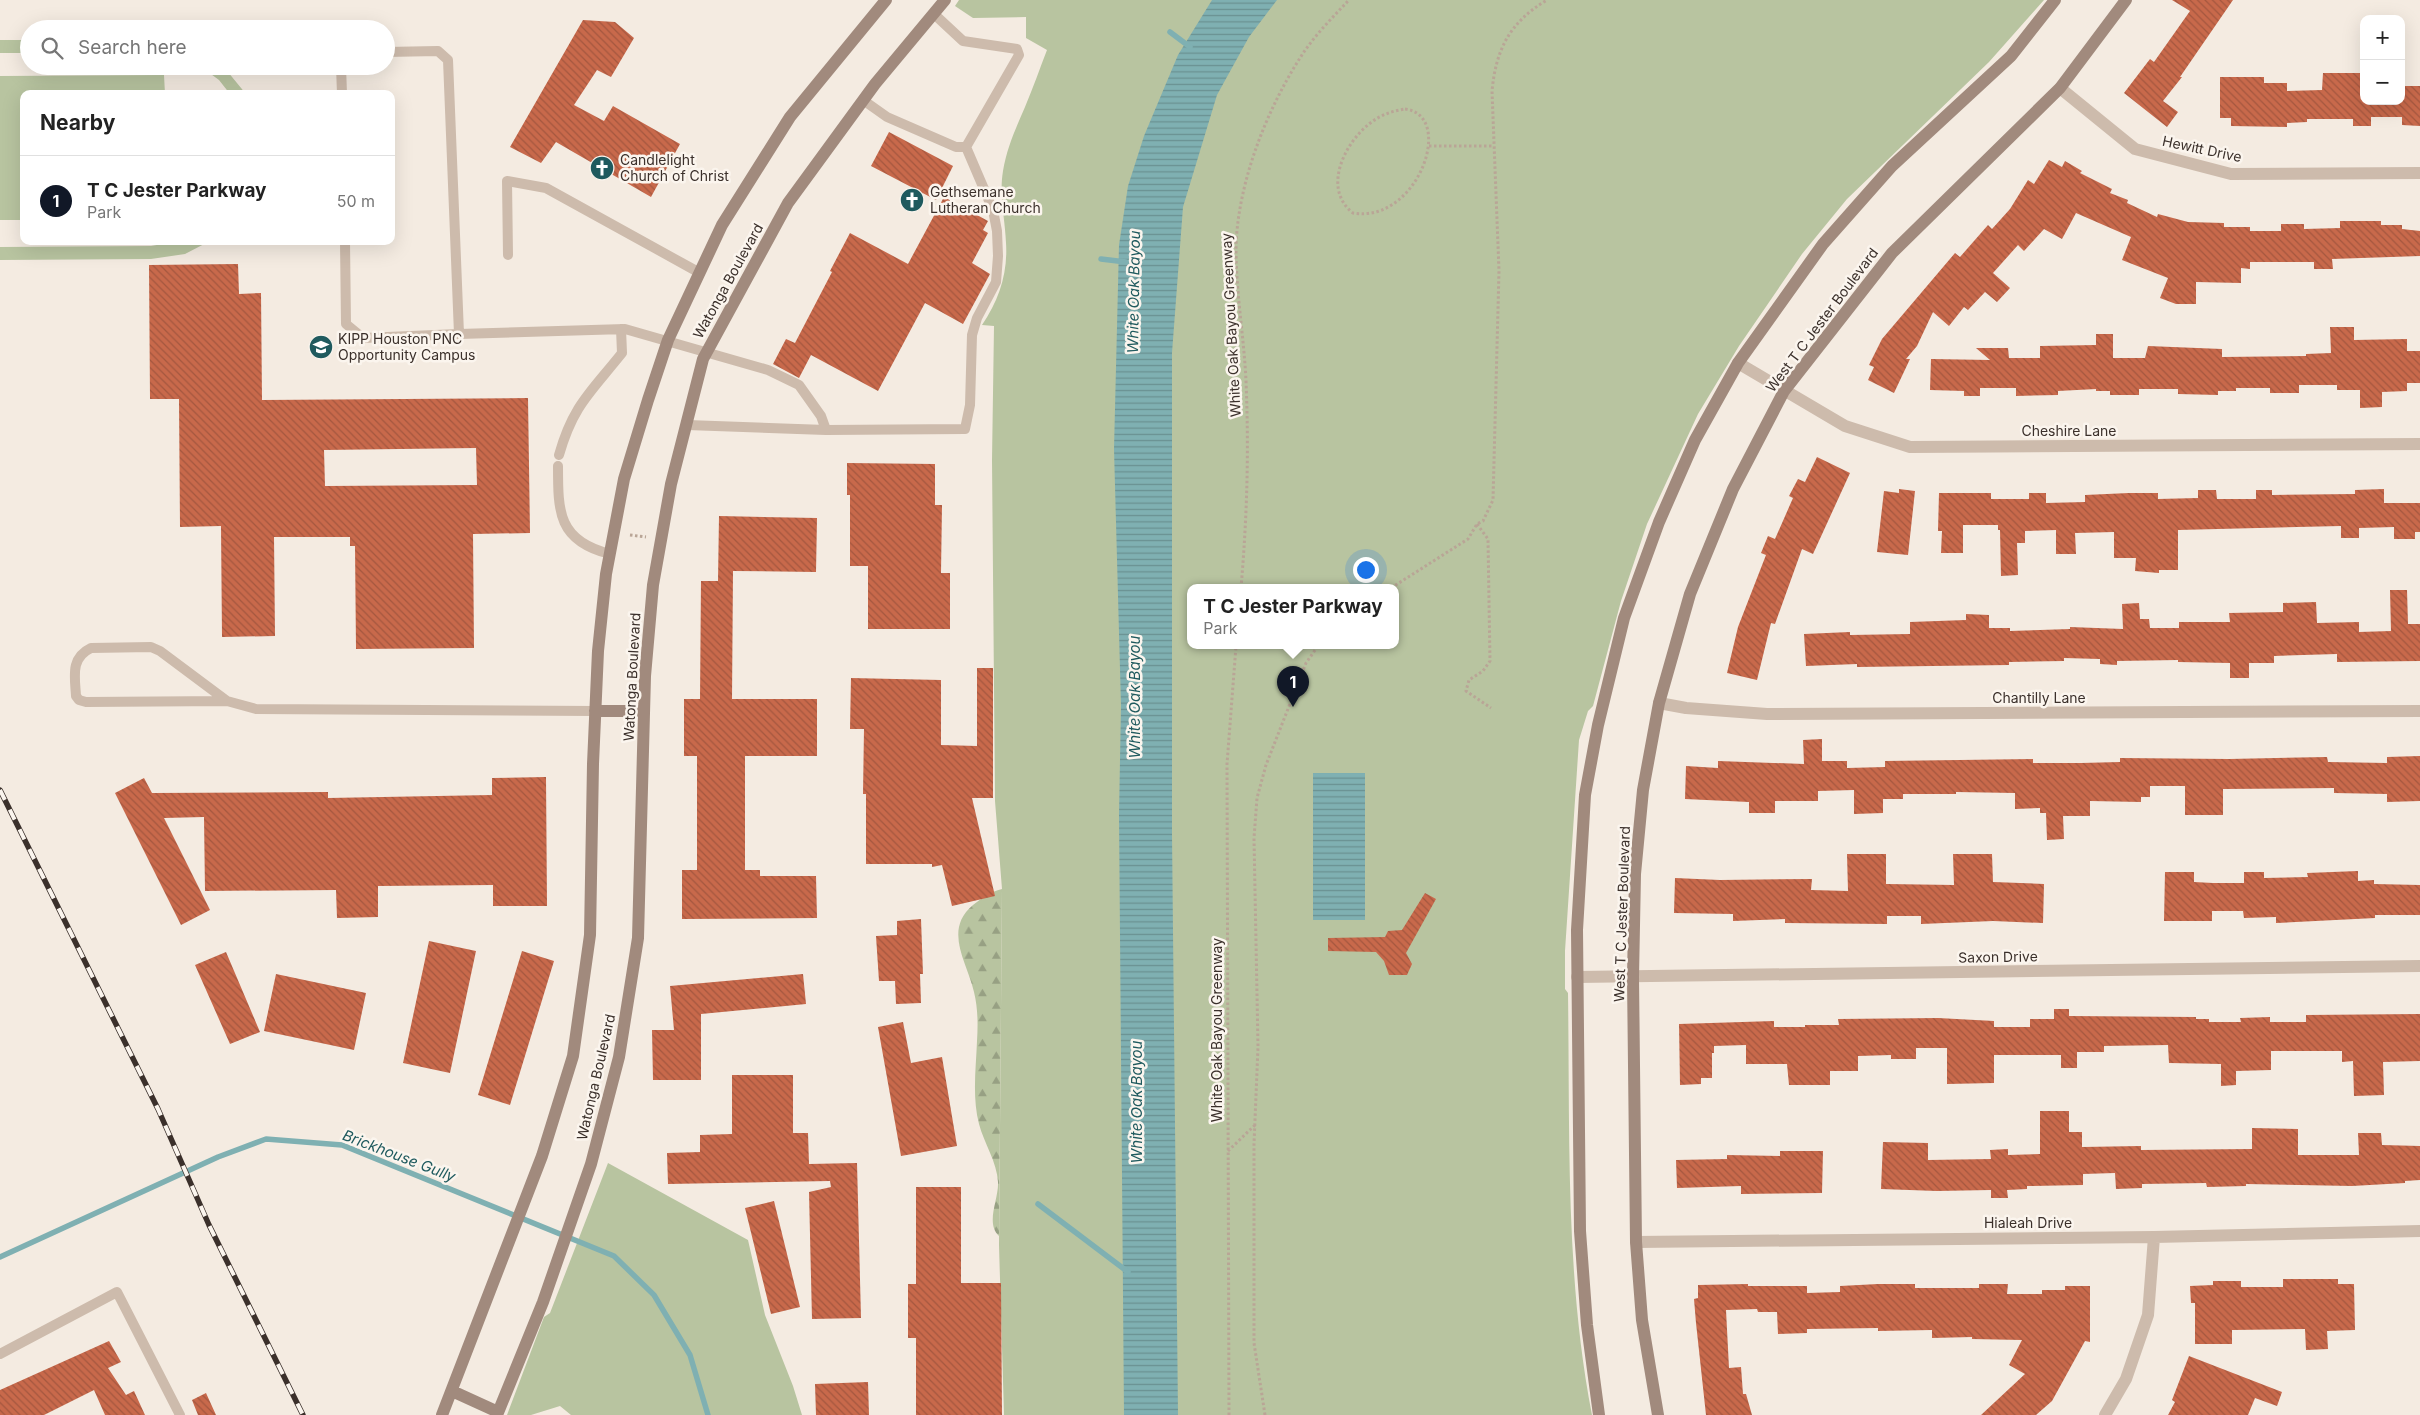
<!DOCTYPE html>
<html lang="en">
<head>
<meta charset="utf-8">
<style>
	body { margin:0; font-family:Inter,sans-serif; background:#f6f6f6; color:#222 }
	.controls { position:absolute; right:15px; top:15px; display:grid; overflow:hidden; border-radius:10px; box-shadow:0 5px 20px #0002 }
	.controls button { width:45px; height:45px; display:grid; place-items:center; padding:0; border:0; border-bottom:1px solid #e0e0e0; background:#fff; color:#222; font:25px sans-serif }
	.you { position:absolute; left:1365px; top:569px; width:18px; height:18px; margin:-12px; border:4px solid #fff; border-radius:50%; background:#1a73e8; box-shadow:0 0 0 8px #1a73e833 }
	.badge { display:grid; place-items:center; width:32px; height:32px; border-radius:50%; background:#111827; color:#fff; font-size:16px; font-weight:700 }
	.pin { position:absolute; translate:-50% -41px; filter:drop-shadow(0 1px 2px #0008) }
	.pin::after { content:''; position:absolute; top:26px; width:18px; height:15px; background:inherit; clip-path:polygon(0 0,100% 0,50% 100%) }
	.popup { position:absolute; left:1187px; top:584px; width:212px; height:65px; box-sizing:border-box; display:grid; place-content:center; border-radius:10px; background:#fff; filter:drop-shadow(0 1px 4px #0005); font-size:16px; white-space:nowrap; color:#767676 }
	.popup b { font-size:19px; color:#222 }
	.popup::after { content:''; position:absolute; left:50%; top:100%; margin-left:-10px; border:10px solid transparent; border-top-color:#fff }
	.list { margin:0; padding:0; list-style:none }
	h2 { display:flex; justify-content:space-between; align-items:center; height:65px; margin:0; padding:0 20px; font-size:21px }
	h2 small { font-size:16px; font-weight:400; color:#767676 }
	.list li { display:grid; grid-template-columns:32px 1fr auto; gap:15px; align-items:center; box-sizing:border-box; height:90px; padding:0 20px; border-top:1px solid #e0e0e0 }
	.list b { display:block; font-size:19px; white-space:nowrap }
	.list p { margin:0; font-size:16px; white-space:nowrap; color:#767676 }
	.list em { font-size:16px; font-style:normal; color:#767676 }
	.icon { flex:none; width:28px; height:28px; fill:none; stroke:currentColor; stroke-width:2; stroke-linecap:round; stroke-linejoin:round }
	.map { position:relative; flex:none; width:2420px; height:1415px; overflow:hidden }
	.search { position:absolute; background:#fff; box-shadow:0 5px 20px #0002; left:20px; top:20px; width:375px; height:55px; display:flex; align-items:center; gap:12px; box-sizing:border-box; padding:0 18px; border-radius:28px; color:#767676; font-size:19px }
	.panel { position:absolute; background:#fff; box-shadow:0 5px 20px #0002; left:20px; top:90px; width:375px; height:155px; border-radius:10px }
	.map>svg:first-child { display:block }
	.forest { fill:url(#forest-firs) }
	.green { fill:#b8c4a0; fill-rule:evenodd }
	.water { fill:url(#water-rules) }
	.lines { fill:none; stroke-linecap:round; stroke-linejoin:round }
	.stream { stroke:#7fb0b2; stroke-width:5.5 }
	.building { fill:url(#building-back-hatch); fill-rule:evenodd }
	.path { stroke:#b9a596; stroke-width:3; stroke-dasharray:2.5 2.5; stroke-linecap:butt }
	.lane { stroke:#cdbbac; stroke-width:10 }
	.street { stroke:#cdbbac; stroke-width:12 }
	.secondary { stroke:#a18a7d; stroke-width:12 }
	.rail-casing { stroke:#3b302b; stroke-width:5.5 }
	.rail { stroke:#fbf5ee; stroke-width:4; stroke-dasharray:11; stroke-linecap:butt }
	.labels { text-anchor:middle; stroke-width:5; stroke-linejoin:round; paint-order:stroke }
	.street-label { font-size:14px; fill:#3b302b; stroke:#fbf5ee }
	.poi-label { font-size:14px; fill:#3b302b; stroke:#fbf5ee; text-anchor:start }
	.water-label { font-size:15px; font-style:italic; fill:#1f5a5e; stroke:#fbf5ee }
</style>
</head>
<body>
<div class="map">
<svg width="2420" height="1415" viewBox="0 0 2420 1415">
	<defs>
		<pattern id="forest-firs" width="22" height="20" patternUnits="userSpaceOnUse" patternTransform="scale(1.25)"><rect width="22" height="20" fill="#b8c4a0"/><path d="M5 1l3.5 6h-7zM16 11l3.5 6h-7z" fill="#97a083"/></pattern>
		<pattern id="water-rules" width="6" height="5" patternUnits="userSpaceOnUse" patternTransform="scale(1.25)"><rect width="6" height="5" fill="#7fb0b2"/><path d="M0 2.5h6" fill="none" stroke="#699091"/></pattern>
		<pattern id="building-back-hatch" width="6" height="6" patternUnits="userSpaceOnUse" patternTransform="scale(1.25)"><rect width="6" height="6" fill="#c8694b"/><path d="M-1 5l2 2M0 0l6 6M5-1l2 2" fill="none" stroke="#a4573f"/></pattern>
	</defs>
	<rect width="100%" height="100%" fill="#f4ebe1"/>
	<path class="forest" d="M1002,889L999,1236C985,1223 999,1199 998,1182C997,1162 984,1143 979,1124C972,1097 976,1068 977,1041C978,1025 978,1008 974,992C967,962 943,930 973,905C982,898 990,892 1002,889Z"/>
	<path class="green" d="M959,0H2044L1989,62L1847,199L1802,254L1739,346L1698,414L1647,524L1621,601L1593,706L1588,711L1579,740L1565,951V989L1568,993C1570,1134 1565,1276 1592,1415H1004L999,1245L1002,889L995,801L992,460L994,326L982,325C999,300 1008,273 1006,243C1005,218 999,195 1003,171C1007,147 1016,128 1025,107C1033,88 1040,68 1047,50L1026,38V17L973,18L955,6ZM1190,588H1396V646H1190Z
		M0,40H29V53H0Z
		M200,66H223L246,94H230L219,80Z
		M164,75L165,94H24V220H0V76Z
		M180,241H210L185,254L151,259L0,260V247L151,246Z
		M608,1163L748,1240L765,1315L793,1386L802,1415H571L560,1406L531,1415H507L544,1317L550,1313Z"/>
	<path class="water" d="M1212,0H1277L1249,37L1217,95L1183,207L1172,353V834L1178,1415H1124L1119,815L1121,706L1114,449L1119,245L1128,186L1144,136L1178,55Z
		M1313,773H1365V920H1313Z"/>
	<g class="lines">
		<path class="stream" d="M1170,32L1190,47
			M1101,259L1126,262
			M1038,1204L1128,1272
			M0,1257L218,1157L266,1139L342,1145L614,1256L654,1295L690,1355L708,1415"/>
	</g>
	<path class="building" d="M2172,0H2233L2180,77H2182L2163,101L2178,112L2167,127L2124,93L2150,59L2154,62L2190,11Z
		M583,20L615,22L634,38L611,77L597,70L574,105L604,121L613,106L680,144L651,197L556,142L541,163L510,147Z
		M2323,73H2364V101H2401V86H2420V126L2402,125V117H2371V126H2353V119H2307V122L2287,123V127L2231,126V118H2220V77H2264V83H2287V91L2322,90Z
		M889,132L953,166L936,200L871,166Z
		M2049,160L2062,167L2065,161L2082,171L2080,173L2112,189L2110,193L2128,200L2127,203L2157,217L2158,214L2188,222L2224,223V227H2250V231H2281V224H2304V229L2340,228V221H2381V225H2402V229L2420,231V256L2332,259L2333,269H2314V262H2250V269L2241,268V283L2196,282V304H2176L2160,298L2168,278L2122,260L2131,237L2076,213L2062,239L2044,229L2024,251L2018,245L1993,273L2010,288L1997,302L1985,292L1968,310L1964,307L1949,326L1933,312L1917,346L1906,359H1910L1894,393L1868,380L1874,367L1869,365L1882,339L1955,253L1960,257L1988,225L1992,229L2010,209L2028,180L2034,184Z
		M944,197L988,221L983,230L988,233L972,263L990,274L963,324L925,303L878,391L811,355L799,378L773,364L786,339L795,343L832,272L830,271L850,233L908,264Z
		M238,264L239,294L261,293L262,400L528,398L530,533L473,534L474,648L356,649L355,546H350V537H274L275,636L222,637L221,526L180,527L179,399H150L149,265ZM476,448L477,485L325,486L324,450Z
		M2330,327H2354V340L2407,339V351H2420V383H2407V391L2382,392V407L2360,408V390H2337V385H2299V393H2270V388H2236V391H2218V395L2178,394V389H2139V395H2110V391H2096V389L2058,391V395L2016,396V388H1980V396H1964V391L1930,390L1931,359L1990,360L1976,348H2008L2009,358H2040V346L2096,345V334H2113V358H2145L2148,346L2222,349V357L2306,356V354L2331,353Z
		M1817,457L1850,473L1813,554L1802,549L1775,624L1771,623L1757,680L1727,673L1738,627L1766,555L1761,553L1768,536L1775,539L1793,498L1789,496L1798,479L1805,482Z
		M847,463L935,464V505H942L941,573H950V629H868V566H850V495H847Z
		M1899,489L1915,491L1908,555L1877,552L1884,491L1899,493Z
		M2384,489V503H2420V532H2415V539H2394V527L2359,528V538H2341V526L2178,530V570H2159V573L2135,571L2136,558H2114V532L2075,533L2076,554H2056V530L2025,531V543H2017L2018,575L2001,576L2000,530H1998V525H1963V553H1941L1942,531H1938L1939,493H1991V499H2029V493H2046V503L2085,502V495L2129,493H2158V499L2198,498V490H2216L2217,499H2256V490H2272V495L2355,494V490Z
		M719,516L817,518L816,572L733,571L732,699H817V756H745V870H760V876H816L817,918L682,919V870H697V756H684V699H700L701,581H718Z
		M2390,590H2407L2408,624H2420V661L2337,662V654L2274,656V663H2249V678H2230V663L2178,662V660L2117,661V665L2100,664V659L2064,658V661L2009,662V665L1857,667V664L1806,666L1804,634L1850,632V635L1910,634V622L1966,620V614L1989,615V628H2010V631L2070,629V627L2123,629L2122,604L2139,603L2140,619H2149L2150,628H2179V622H2230L2229,613L2283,612V603L2316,602L2317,623L2359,622V632L2391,631Z
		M977,668H993V798H972L995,896L952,906L942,865L932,867V864H866V794H863L864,729H850L851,678L941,680V745L977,746Z
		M1822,739V761H1847V768L1885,767V761L2033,759V763H2081L2120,762V758L2229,759L2327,757L2328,762L2387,763V757L2420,756V801L2387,802V794L2334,793V788L2223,789V815H2185V786H2150V797H2141V802L2090,801V816H2063L2064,839L2047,840L2046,813H2040V808L2015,809V793L1956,792V794H1903V799H1883V813L1854,814V790L1818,791V801H1775V813H1749V802L1685,799L1686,766L1718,768V761L1804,764L1803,740Z
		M546,777L547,906H493V885L378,886V917L337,918L336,890L205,891L204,817L164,818L210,910L181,925L115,793L144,778L152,793L328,792V798L492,795V778Z
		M1847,854H1886V884L1954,885L1953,854H1992L1993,882L2044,884L2043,923L1993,921L1921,924V916H1887V924L1785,923V919L1733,921V914L1674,913L1675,878L1720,880L1812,879L1811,890L1848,891Z
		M2358,871V881L2374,880V884L2420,885V915H2375V918L2276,923V917L2244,918L2243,911H2212V921H2164L2165,872H2194V882L2213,883H2244V872H2264V878L2308,877L2307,873Z
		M1425,893L1436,899L1406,953L1412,964L1407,975H1389L1384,961L1376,952L1328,951V938L1385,937L1388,931L1402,930Z
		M921,919L923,974H920L921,1003L896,1004L895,981H879L876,936L897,935V921Z
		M429,941L476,951L450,1073L403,1063Z
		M522,951L554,961L510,1105L478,1095Z
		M226,952L260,1032L230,1044L195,965Z
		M276,974L366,993L354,1050L264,1031Z
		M803,974L806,1004L701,1014V1080H653L652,1030H674L670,986Z
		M2054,1009H2069V1016L2196,1017V1019H2209V1022H2241L2240,1018L2270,1017V1022H2306V1015L2420,1014V1061L2383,1062L2384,1095L2354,1096L2353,1061L2342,1062V1051H2271V1070L2236,1071V1085L2221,1086V1064L2169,1063L2168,1045L2104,1046V1052H2077V1068H2061V1055H1994V1083L1947,1084V1048H1916V1059H1891V1055L1858,1056V1071H1830V1085H1789L1787,1064H1746V1045L1714,1046V1053H1712V1078H1701V1084L1680,1085L1679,1024L1774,1021V1027H1805V1025H1839L1838,1019L1938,1018L1994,1021V1027H2030V1019H2054Z
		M903,1022L911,1063L942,1057L957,1146L901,1156L878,1027Z
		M732,1075H793V1133H808L809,1164L857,1163L861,1318L812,1319L809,1192L831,1187L830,1181L668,1184L667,1153L700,1152V1135L732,1134Z
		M2040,1111H2069V1132H2082V1147L2141,1146V1150L2252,1149V1128L2298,1129V1155H2359L2358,1133H2381L2382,1145L2420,1146V1180L2405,1181V1183L2352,1186L2246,1184V1186L2207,1187L2206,1183L2142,1184V1188L2116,1189L2115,1173L2083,1174V1185L2027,1186V1189L2007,1190L2008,1198H1991V1190L1937,1191L1881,1189L1883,1142L1928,1143V1160L1991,1159L1990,1150L2008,1149V1155L2040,1154Z
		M1780,1151H1823L1822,1193L1741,1194V1186L1677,1188L1676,1160L1727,1159V1155L1780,1156Z
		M916,1187H961V1283H1001L1002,1415H916V1338H908V1284H916Z
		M774,1201L800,1307L771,1314L745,1208Z
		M2283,1279H2338V1284H2354L2355,1330L2327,1331L2328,1349L2306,1350L2305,1329L2232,1330V1344H2195V1303H2191L2190,1286L2213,1285V1281H2241V1287H2283Z
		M1748,1284V1286H1807V1293L1840,1292V1286L1878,1284H1915V1288H1979V1284H2008L2007,1294H2042V1290H2065V1286H2090V1342L2085,1341L2052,1401L2036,1415H1981L2025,1374L2009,1365L2022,1340L1972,1339V1337L1932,1338V1330L1878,1331V1328L1807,1329V1333L1778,1334L1777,1312H1758L1757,1309L1726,1310L1729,1368L1741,1367L1743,1394H1746L1752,1415H1706L1696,1323L1694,1299L1698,1298V1285Z
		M109,1341L121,1362L108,1368L126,1395L134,1391L145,1415H105L94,1390L44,1415H0V1390Z
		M2189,1356L2282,1392L2277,1406L2255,1398L2248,1415H2168L2175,1402L2172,1400Z
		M868,1382L869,1415H816L815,1384Z
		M206,1393L216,1415H198L192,1400Z"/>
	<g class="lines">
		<path class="path" d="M1405,109C1456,115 1418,224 1353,213C1322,189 1344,144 1369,124C1380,115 1392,111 1405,109Z
			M1429,146H1494
			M1477,524L1488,539L1490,661L1483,671L1469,680L1466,691L1491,708
			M630,535L646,537
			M1241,588C1247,517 1249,453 1246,381C1244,337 1236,293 1236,249C1237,185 1266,111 1300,58C1313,37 1332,18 1349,0
			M1391,588L1468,539L1477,524L1483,521L1493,500L1499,271L1492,91C1496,49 1510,22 1547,0
			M1228,1151L1255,1125
			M1229,1415L1227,764L1236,646
			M1265,1415L1254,1343V1144L1258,1047L1254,838L1257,798L1266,765L1306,663L1318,646"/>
		<path class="lane" d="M934,14L963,41L1017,49L1019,55L966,147
			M341,66L342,94
			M863,100L887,117L956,147H966
			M345,241L346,324L363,338L459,334L448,60L438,51L386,52
			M508,255L507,181L546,188L700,273
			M459,334L625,329L768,370L799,385L821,416L826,430L965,429L970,405L972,335L977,318L996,282L998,256L997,231L993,210L966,147
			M687,425L826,430
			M559,455C573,405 591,392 622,353L621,329
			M558,466C558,512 558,541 610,554
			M227,701L160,651L151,647L91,648C70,658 75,677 76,696L79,700L86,702L227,701L256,709L595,711
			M0,1354L117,1292L180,1415"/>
		<path class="street" d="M2060,88L2135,149L2231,174L2420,173
			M1738,363L1845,426L1910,447L2420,444
			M1659,703L1686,708L1767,714L2420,711
			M1577,977L2420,966
			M1636,1242L2154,1237L2420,1231
			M2105,1415L2126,1379L2148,1315L2154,1237"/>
		<path class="secondary" d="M595,711H644
			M452,1391L498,1412
			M442,1415L542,1156L573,1056L590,935L593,764L598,651L606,574L624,479L648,400L668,340L722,225L790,117L886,0
			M497,1415L543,1302L591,1164L619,1057L638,938L645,676L653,585L671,484L703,359L788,203L875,84L945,0
			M1599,1415L1587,1325L1580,1231L1577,930L1585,795L1598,725L1624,618L1659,522L1695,440L1738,363L1823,244L1892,166L2011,56L2055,0
			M1658,1415L1642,1320L1636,1242L1633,977L1635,874L1643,790L1659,703L1690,594L1733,489L1784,391L1892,253L2060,88L2126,0"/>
		<g class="rail-casing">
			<path id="rail" d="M0,790L158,1109L209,1225L303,1415"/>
		</g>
		<use href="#rail" class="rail"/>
	</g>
	<defs>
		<g id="church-disc" transform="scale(1.25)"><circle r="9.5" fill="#1f5a5e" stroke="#fbf5ee"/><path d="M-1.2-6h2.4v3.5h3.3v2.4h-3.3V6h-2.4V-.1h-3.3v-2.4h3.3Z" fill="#fff"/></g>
		<g id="school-disc" transform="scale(1.25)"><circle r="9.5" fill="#1f5a5e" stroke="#fbf5ee"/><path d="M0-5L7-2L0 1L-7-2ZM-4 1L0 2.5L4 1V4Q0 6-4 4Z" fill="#fff"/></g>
	</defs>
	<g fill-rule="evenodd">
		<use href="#church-disc" x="602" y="168"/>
		<use href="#church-disc" x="912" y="200"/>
		<use href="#school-disc" x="321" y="347"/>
	</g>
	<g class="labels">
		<g class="street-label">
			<text transform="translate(2202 149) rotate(12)" y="5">Hewitt Drive</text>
			<text transform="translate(728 281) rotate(-61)" y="5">Watonga Boulevard</text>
			<text transform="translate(1822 320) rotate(-53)" y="5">West T C Jester Boulevard</text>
			<text transform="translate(1231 325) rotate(-93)" y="5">White Oak Bayou Greenway</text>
			<text x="2069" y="436">Cheshire Lane</text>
			<text transform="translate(632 677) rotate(-87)" y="5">Watonga Boulevard</text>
			<text x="2039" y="703">Chantilly Lane</text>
			<text transform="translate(1622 914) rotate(-88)" y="5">West T C Jester Boulevard</text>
			<text transform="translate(1998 957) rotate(-1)" y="5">Saxon Drive</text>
			<text transform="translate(1217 1030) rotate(-90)" y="5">White Oak Bayou Greenway</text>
			<text transform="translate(596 1077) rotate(-77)" y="5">Watonga Boulevard</text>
			<text x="2028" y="1228">Hialeah Drive</text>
		</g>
		<g class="poi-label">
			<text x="620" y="165">Candlelight<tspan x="620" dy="16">Church of Christ</tspan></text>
			<text x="930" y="197">Gethsemane<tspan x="930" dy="16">Lutheran Church</tspan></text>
			<text x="338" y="344">KIPP Houston PNC<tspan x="338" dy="16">Opportunity Campus</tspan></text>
		</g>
		<g class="water-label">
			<text transform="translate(1134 292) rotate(-89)" y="5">White Oak Bayou</text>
			<text transform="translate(1135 697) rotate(-90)" y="5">White Oak Bayou</text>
			<text transform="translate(1137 1102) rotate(-90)" y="5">White Oak Bayou</text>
			<text transform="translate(399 1156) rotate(21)" y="5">Brickhouse Gully</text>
		</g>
	</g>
</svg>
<div class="controls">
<button>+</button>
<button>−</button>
</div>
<div class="you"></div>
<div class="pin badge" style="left:1293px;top:707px">1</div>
<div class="popup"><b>T C Jester Parkway</b>Park</div>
<div class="search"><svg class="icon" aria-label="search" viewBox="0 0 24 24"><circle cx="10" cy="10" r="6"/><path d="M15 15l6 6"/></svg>Search here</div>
<section class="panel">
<h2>Nearby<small></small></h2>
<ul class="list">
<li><span class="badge">1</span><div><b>T C Jester Parkway</b><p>Park</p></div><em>50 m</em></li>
</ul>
</section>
</div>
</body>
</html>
